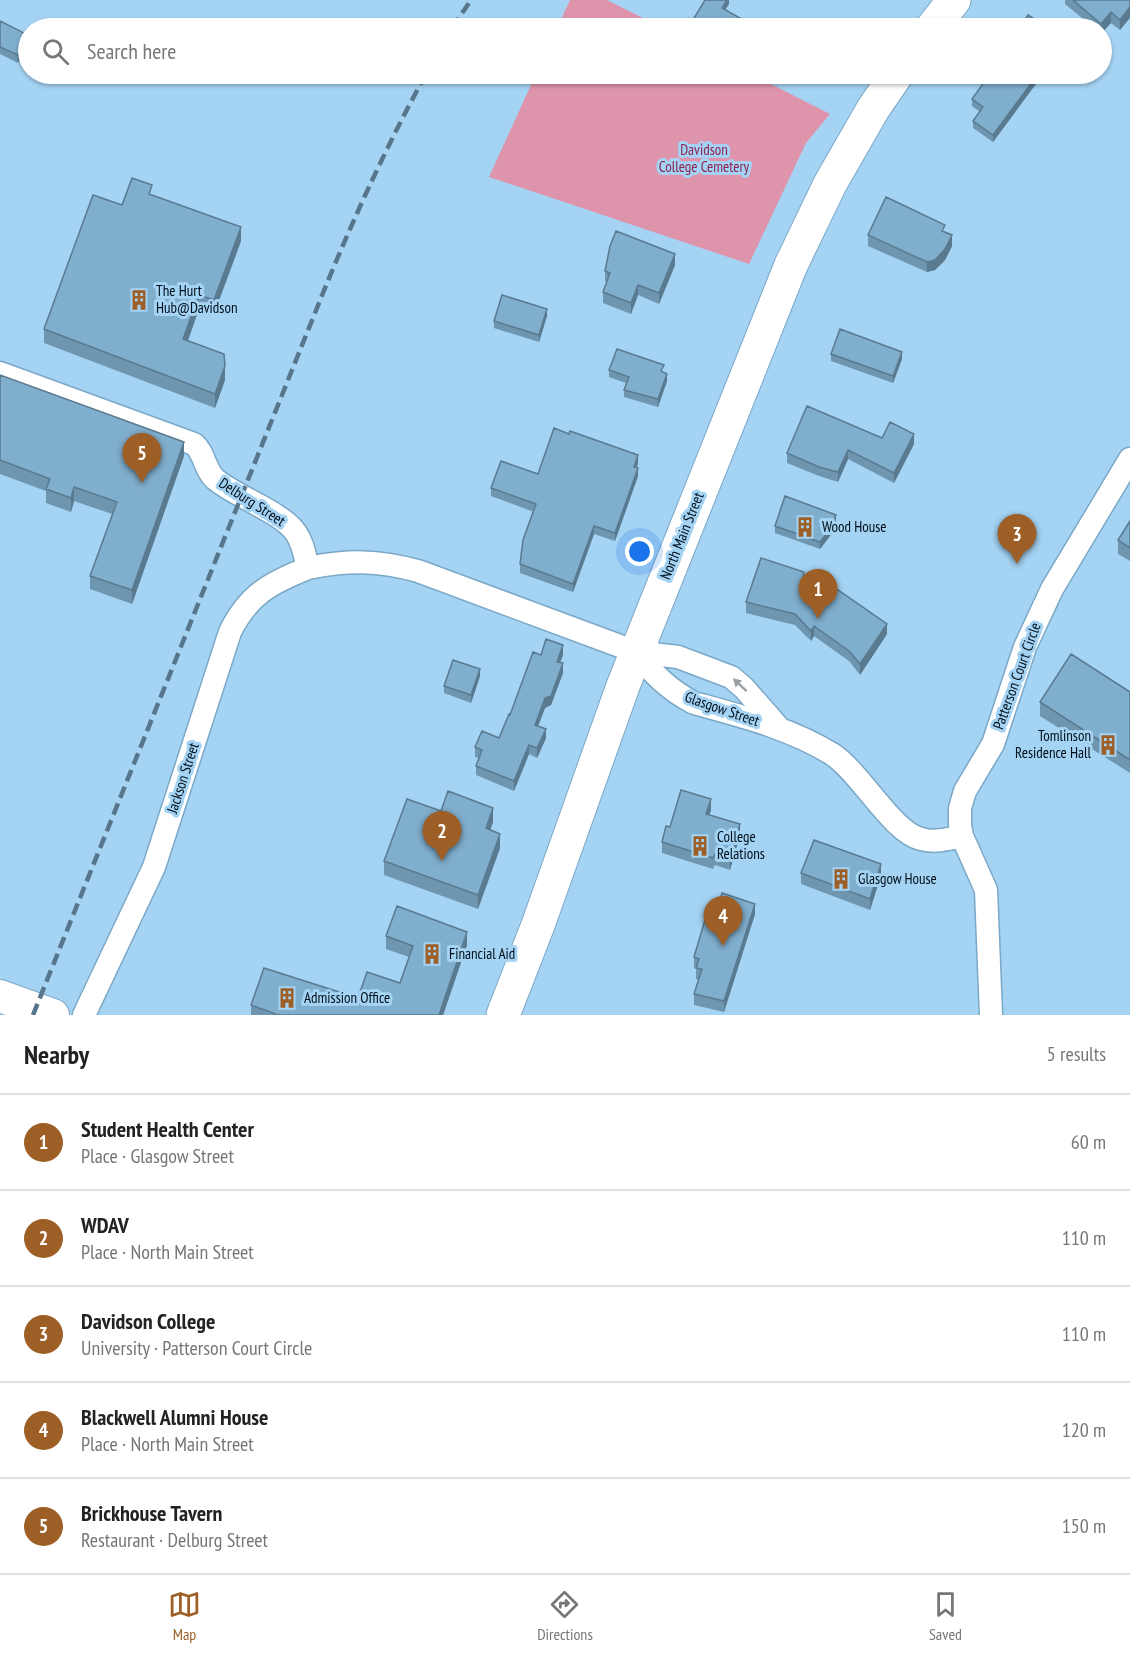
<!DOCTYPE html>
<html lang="en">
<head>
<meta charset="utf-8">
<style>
	body { margin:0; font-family:"PT Sans Narrow",sans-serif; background:#f2f2f2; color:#222 }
	.you { position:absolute; left:640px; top:552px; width:21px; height:21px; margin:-15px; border:4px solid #fff; border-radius:50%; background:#1a73e8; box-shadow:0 0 0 9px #1a73e833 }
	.badge { display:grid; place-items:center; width:39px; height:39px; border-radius:50%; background:#9e5f27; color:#fff; font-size:20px; font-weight:700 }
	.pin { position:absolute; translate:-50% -50px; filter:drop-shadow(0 2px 3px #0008) }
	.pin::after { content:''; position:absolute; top:32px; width:21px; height:18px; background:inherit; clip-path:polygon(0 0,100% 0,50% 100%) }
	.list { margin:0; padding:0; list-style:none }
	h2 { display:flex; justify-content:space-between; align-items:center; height:78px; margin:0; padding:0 24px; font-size:26px }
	h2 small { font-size:20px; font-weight:400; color:#767676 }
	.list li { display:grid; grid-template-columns:39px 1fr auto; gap:18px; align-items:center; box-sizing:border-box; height:96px; padding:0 24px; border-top:2px solid #e0e0e0 }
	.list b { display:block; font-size:22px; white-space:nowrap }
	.list p { margin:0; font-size:20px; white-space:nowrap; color:#767676 }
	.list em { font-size:20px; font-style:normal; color:#767676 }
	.icon { flex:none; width:33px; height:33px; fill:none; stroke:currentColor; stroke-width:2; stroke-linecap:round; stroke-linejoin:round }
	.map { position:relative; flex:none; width:1130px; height:1015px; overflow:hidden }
	.search { position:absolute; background:#fff; box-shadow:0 2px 4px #0004; left:18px; right:18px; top:18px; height:66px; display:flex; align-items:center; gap:15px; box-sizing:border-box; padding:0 21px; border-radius:33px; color:#767676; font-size:22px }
	.sheet { height:558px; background:#fff }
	nav { display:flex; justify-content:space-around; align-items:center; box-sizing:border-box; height:84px; border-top:2px solid #e0e0e0; background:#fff; font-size:16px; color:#767676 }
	nav a { display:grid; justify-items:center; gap:3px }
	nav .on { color:#9e5f27 }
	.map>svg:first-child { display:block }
	.green { fill:#de95ac }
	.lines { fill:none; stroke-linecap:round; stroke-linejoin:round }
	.minor-casing { stroke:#7ba8c7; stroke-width:25 }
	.secondary-casing { stroke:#7ba8c7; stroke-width:34 }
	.primary-casing { stroke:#7ba8c7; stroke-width:35 }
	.minor { stroke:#fff; stroke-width:22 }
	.secondary { stroke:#fff; stroke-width:32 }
	.primary { stroke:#fff; stroke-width:33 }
	.rail { stroke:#57768c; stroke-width:4.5; stroke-dasharray:12 6; stroke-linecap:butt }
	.wall { fill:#6e96b0 }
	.shaded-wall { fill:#5a7a90 }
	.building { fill:#80aecd; stroke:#5a7a90; stroke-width:1.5 }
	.oneway { fill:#999fa3 }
	.labels { text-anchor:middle; stroke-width:6; stroke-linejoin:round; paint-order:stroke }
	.park-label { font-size:15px; fill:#8e2352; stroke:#a4d3f3 }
	.poi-label { font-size:15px; fill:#010e19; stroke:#a4d3f3; text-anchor:start }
	.street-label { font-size:15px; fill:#010e19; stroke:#a4d3f3 }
</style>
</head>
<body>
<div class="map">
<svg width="1130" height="1015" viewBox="0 0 1130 1015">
	<rect width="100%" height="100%" fill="#a4d3f3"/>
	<path class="green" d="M570,0H607L663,28H557Z
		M536,74H751L830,114L806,143L749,264L489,177Z"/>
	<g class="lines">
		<g class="minor-casing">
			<path id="minor" d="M0,373L194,444C205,453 204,469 215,479C236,497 282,512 296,533C303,543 305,556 308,568C349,560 377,560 418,571L636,652L678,657L731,677L744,688L779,728
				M636,652C653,674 669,690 694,703C741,716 790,728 832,754C861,773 892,832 921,839C934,843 949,839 962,836
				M84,1015L154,867L230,632C248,595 270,583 308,568
				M991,1015L986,890L962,836L960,825V808L965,791L993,744L1025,647L1052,589L1130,459"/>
		</g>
		<g class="secondary-casing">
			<path id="secondary" d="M0,996L53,1015"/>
		</g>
		<g class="primary-casing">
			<path id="primary" d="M932,28L954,0
				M503,1015L538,925L623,686L791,265L830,184L873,109L897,74"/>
		</g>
		<use href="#minor" class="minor"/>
		<use href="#secondary" class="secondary"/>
		<use href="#primary" class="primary"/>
		<path class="rail" d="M452,28L471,0
			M33,1015L325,288C355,215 388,143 426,74"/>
	</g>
	<path class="wall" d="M1065,0H1130L1120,30L1111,23L1101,28H1094L1065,4Z
		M0,21L28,42L18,63L0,54Z
		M990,74H1048L1045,79L1041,77L993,142L973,128V121L980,112L972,106V99Z
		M152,195L241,241L214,314L199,309L188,341L225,380L215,408L44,343V329L122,205Z
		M945,232L952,246L945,260L935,270L927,272L868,246V235Z
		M675,265L659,304L638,295L631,314L603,303V292L607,282L605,281V271Z
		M547,316L539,342L494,328V321Z
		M831,354L902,359L893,383L831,361Z
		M609,370L664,372L667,381L658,407L624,397V390L626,383L609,377Z
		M0,375L184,456L132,604L90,589V576L112,514L74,501L71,512L46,503V491L0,474Z
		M882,438L914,444L894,483L848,459L838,482L819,476L787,463V453Z
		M638,463L637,468L638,476L615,541L594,534L573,592L520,573V564L534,512L491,496V488L538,474Z
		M1130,521V561L1118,554V540Z
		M836,522L830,536L820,549L775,533V526Z
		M746,602L887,634L860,675L849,661L814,636L811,641L795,625L746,613Z
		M541,655H563L560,662L563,673L551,705L545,708L538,726L546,738L537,758L529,754L514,791L476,775V766L479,758L475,757V747L499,738Z
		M480,676L471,703L444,693V686Z
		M1130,692V773L1040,716V702Z
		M711,810L709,815L740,835L730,870L715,865L713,869L662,853V842L670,827Z
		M441,811L493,822L490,830L500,848L478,909L384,875V861Z
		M801,873L881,875L870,910L801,884Z
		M716,914H755L724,1012L694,1005V994L699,980L696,979V969L694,968V957Z
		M386,936L467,945L443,1015H251V1005L358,998L400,983L409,957L386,949Z"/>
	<path class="shaded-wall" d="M727,0H729V4L722,15V8Z
		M1130,7V18L1120,30V20Z
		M1111,12V23L1101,34V24Z
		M28,35V42L18,63V55Z
		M1038,74H1041V77L993,142V135Z
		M241,227V241L214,314V300Z
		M952,235V246L945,260L935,270L927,272V262Z
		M675,254V265L659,304V293Z
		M638,285V295L631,314V303Z
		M199,295V309L183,353V339Z
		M547,309V316L539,342V335Z
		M902,352V359L893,383V376Z
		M225,366V380L215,408V394Z
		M667,374V381L658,407V399Z
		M914,434V444L894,483V473Z
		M184,442V456L132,604V590Z
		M848,450V459L838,482V472Z
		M638,455V463L634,475V467Z
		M638,468V476L615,541V533Z
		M74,487V501L71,512V498Z
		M836,515V522L830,536L820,549V542Z
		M594,526V534L573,592V584Z
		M887,624V634L860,675V664Z
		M814,626V636L811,641V631Z
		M563,645V655L557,671V662Z
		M563,663V673L551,705L545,708L535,734V725L545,698Z
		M480,669V676L471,703V695Z
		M546,729V738L537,758V748Z
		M529,745V754L514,791V781Z
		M711,799V810L706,825V814Z
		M493,808V822L486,842V828Z
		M740,824V835L730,870V859Z
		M500,834V848L478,909V895Z
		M881,864V875L870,910V899Z
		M755,904V914L724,1012V1001Z
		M467,932V945L443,1015H439Z"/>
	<path class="building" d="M705,0H727L722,8L747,22L743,28H688Z
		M1073,0H1130V7L1120,20L1111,12L1101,24Z
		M1028,15L1048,28H1019Z
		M0,21L28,35L18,55L0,47Z
		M990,74H1038L993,135L973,121L983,107L972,99Z
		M132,178L152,185L149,194L241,227L214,300L199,295L183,339L224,354L225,366L215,394L44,329L93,195L122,205Z
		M886,197L945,225L942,231L952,235L945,249L935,260L927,262L868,235Z
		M616,231L675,254L659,293L638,285L631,303L603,292L610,273L605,271L610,246Z
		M502,295L547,309L539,335L494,321Z
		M840,329L902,352L893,376L831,354Z
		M617,349L664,365L661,371L667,374L658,399L624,390L629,377L609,370Z
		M0,375L184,442L132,590L90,576L117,502L74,487L71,498L46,489L50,479L0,460Z
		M807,406L882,438L890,422L914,434L894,473L848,450L838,472L819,467L787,453Z
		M554,428L569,434L570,431L638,455L634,467L638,468L615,533L594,526L573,584L520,564L523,540L536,504L491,488L501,461L538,474Z
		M785,496L836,515L830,529L820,542L775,526Z
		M1130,521V548L1118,540Z
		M761,558L804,572L803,579L838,590L887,624L860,664L849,651L814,626L811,631L795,614L746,602Z
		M546,639L563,645L557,662L563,663L551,696L545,698L535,725L546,729L537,748L529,745L514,781L476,766L482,750L475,747L482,731L499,738L509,714L510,715L533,652L541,655Z
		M1071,654L1130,692V760L1040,702Z
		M453,660L480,669L471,695L444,686Z
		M681,790L711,799L706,814L740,824L730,859L715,854L713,858L662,842L666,826L670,827Z
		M448,791L493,808L486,828L500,834L478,895L384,861L407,799L441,811Z
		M814,840L881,864L870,899L801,873Z
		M722,893L755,904L724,1001L694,994L702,969L696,968L699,959L694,957L707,913L716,914Z
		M397,906L467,932L439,1015H278L251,1005L264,968L358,998L367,972L400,983L413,946L386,936Z"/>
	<defs><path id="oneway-solid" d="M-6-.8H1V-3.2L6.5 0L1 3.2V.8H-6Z" transform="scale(1.5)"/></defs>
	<use class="oneway" href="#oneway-solid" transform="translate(740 685) rotate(-137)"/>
	<defs>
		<g id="building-bare" transform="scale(1.62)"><path d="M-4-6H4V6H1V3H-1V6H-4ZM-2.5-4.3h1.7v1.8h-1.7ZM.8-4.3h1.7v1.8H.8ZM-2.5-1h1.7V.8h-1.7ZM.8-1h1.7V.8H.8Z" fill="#9e5f27" stroke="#a4d3f3" stroke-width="2.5" paint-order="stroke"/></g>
	</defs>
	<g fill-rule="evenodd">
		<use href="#building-bare" x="139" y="300"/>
		<use href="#building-bare" x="805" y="527"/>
		<use href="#building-bare" x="1108" y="745"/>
		<use href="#building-bare" x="700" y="846"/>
		<use href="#building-bare" x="841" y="879"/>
		<use href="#building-bare" x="432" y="954"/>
		<use href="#building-bare" x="287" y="998"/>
	</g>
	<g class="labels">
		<g class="park-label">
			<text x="704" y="155">Davidson<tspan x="704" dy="17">College Cemetery</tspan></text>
		</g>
		<g class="poi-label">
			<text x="156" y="296">The Hurt<tspan x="156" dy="17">Hub@Davidson</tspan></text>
			<text x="822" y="532">Wood House</text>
			<text x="1091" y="741" text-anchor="end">Tomlinson<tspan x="1091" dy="17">Residence Hall</tspan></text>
			<text x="717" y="842">College<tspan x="717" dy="17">Relations</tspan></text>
			<text x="858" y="884">Glasgow House</text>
			<text x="449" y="959">Financial Aid</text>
			<text x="304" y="1003">Admission Office</text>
		</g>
		<g class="street-label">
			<text transform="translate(252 502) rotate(33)" y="5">Delburg Street</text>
			<text transform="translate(682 536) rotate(-68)" y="5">North Main Street</text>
			<text transform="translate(1017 676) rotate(-70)" y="5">Patterson Court Circle</text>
			<text transform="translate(722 709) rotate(19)" y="5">Glasgow Street</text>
			<text transform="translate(183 778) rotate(-72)" y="5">Jackson Street</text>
		</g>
	</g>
</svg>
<div class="you"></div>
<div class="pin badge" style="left:818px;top:619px">1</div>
<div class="pin badge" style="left:442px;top:861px">2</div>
<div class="pin badge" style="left:1017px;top:564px">3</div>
<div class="pin badge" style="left:723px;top:946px">4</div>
<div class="pin badge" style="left:142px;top:483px">5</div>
<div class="search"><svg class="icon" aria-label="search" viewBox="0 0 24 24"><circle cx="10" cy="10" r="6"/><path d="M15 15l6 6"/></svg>Search here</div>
</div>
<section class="sheet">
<h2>Nearby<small>5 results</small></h2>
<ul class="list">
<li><span class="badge">1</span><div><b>Student Health Center</b><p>Place · Glasgow Street</p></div><em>60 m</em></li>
<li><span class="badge">2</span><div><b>WDAV</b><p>Place · North Main Street</p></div><em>110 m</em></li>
<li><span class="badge">3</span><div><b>Davidson College</b><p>University · Patterson Court Circle</p></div><em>110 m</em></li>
<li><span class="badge">4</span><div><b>Blackwell Alumni House</b><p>Place · North Main Street</p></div><em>120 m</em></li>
<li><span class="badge">5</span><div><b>Brickhouse Tavern</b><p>Restaurant · Delburg Street</p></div><em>150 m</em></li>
</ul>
</section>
<nav>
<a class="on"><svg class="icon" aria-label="map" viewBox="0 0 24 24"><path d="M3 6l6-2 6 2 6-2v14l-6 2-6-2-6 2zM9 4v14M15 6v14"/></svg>Map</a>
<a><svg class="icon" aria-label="directions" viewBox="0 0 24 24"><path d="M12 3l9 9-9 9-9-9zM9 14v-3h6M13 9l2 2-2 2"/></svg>Directions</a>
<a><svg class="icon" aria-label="saved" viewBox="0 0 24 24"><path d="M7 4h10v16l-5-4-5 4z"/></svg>Saved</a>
</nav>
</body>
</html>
